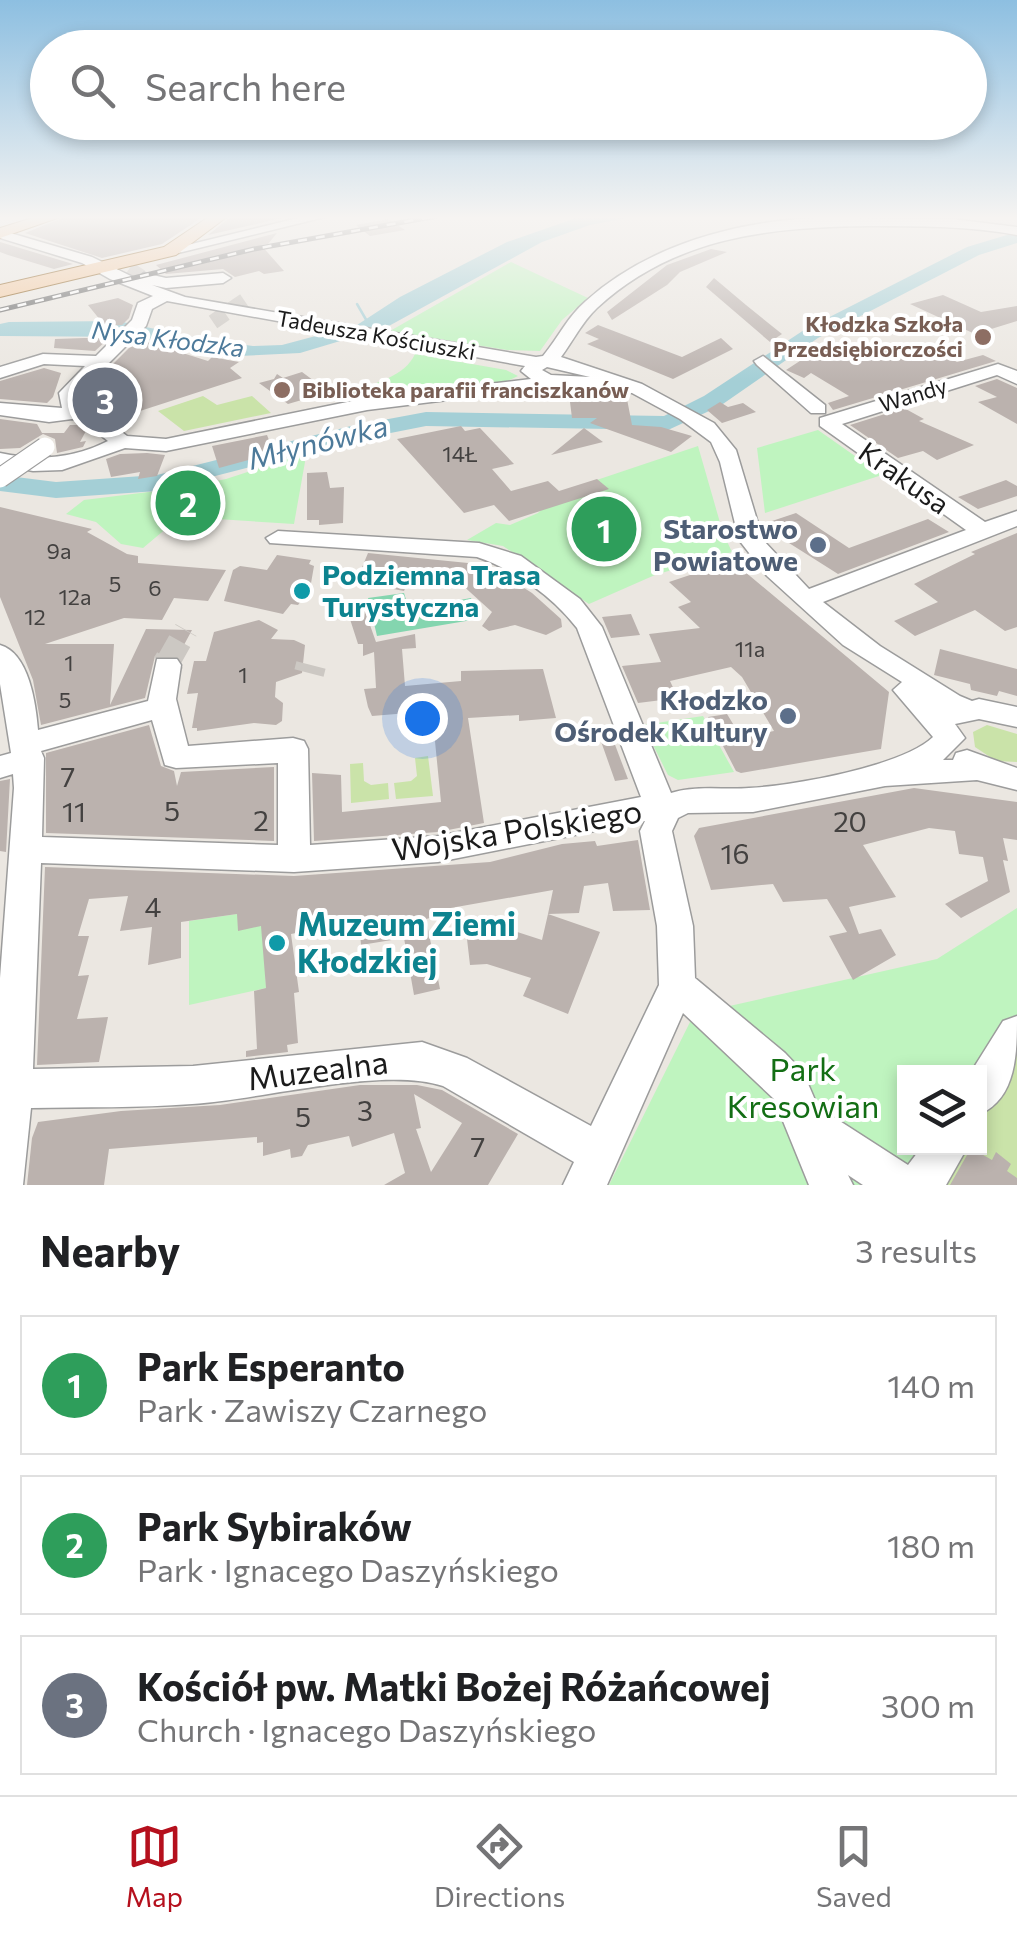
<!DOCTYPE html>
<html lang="en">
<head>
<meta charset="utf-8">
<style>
	body { margin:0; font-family:Commissioner,sans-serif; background:#f2f2f2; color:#202124 }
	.controls { position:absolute; right:30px; bottom:30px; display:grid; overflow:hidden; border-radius:0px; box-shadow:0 5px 15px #0003 }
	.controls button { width:90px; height:90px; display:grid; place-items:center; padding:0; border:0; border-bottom:2px solid #e0e0e0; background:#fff; color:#202124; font:50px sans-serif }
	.you { position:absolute; left:422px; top:718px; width:35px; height:35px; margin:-25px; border:8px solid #fff; border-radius:50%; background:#1a73e8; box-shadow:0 0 0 15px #1a73e833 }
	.badge { display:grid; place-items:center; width:65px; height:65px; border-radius:50%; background:#b5101d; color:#fff; font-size:32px; font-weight:700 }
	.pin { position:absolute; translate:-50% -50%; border:5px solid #fff; box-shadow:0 2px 10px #0006 }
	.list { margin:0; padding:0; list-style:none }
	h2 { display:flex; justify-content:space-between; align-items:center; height:130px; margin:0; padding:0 40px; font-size:42px }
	h2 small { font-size:32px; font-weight:400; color:#757577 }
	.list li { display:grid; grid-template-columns:65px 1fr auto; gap:30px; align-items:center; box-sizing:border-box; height:140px; margin:0 20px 20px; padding:0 20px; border:2px solid #e0e0e0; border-radius:0px }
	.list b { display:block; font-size:38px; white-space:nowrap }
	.list p { margin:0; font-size:32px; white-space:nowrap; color:#757577 }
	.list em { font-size:32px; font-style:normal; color:#757577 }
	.icon { flex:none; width:55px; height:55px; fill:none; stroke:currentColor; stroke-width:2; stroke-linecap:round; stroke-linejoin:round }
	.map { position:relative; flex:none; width:1017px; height:1185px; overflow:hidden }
	.search { position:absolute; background:#fff; box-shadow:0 5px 15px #0003; left:30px; right:30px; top:30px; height:110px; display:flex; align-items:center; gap:25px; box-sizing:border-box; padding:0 35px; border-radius:55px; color:#757577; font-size:38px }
	.sheet { height:610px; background:#fff }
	nav { display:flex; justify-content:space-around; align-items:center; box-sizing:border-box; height:140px; border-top:2px solid #e0e0e0; background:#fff; font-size:28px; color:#757577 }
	nav a { display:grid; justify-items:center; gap:5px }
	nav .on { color:#b5101d }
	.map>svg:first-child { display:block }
	.grass { fill:#cae3a9 }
	.park { fill:#bff4bf }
	.pitch { fill:#84d5af }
	.water { fill:#a4cfd6 }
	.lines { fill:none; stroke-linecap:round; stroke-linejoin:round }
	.stream { stroke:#a4cfd6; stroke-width:2.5 }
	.river { fill:#a4cfd6; fill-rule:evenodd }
	.building { fill:#bbb2ae; fill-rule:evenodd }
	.minor-tunnel-far2 { stroke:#ccc8c3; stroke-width:15; stroke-dasharray:15 8; stroke-linecap:butt }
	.minor-tunnel-far1 { stroke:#ccc8c3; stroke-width:24; stroke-dasharray:24 12; stroke-linecap:butt }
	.minor-tunnel { stroke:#ccc8c3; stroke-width:30; stroke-dasharray:30 15; stroke-linecap:butt }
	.minor-casing { stroke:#9c9c9c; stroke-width:3 }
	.major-casing { stroke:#85530c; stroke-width:2 }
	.minor { fill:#fff; fill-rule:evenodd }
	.major { fill:#f3c89e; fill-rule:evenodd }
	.rail-casing { stroke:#696969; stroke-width:5 }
	.rail { stroke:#fff; stroke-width:2.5; stroke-dasharray:9; stroke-linecap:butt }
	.minor-bridge-casing { stroke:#9c9c9c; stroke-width:21; stroke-linecap:butt }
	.minor-bridge { stroke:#fff; stroke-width:19 }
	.education-dot { fill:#8d6e63; stroke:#fff; stroke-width:4 }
	.service-dot { fill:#5c6f8a; stroke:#fff; stroke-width:4 }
	.culture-dot { fill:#0f9aa8; stroke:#fff; stroke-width:4 }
	.labels { text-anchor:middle; stroke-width:8; stroke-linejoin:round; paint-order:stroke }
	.far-education-label { font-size:22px; font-weight:bold; fill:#785e54; stroke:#fff; text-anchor:end }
	.far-street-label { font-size:22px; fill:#1b1b1b; stroke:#fff }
	.number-label { font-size:22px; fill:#434140 }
	.far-water-label { font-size:25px; font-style:italic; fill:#4d7a9a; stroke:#fff }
	.street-label { font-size:28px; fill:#1b1b1b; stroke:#fff }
	.service-label { font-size:28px; font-weight:bold; fill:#4e5e75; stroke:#fff; text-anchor:end }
	.culture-label { font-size:28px; font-weight:bold; fill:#0d838f; stroke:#fff; text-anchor:start }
	.near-number-label { font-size:28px; fill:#434140 }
	.water-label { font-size:30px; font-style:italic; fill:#4d7a9a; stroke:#fff }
	.near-street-label { font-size:32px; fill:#1b1b1b; stroke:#fff }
	.near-culture-label { font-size:32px; font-weight:bold; fill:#0d838f; stroke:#fff; text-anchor:start }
	.near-park-label { font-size:32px; fill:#136e14; stroke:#fff }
</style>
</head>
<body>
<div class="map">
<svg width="1017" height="1185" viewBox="0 0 1017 1185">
	<rect width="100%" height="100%" fill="#ebe7e1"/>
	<path class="grass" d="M203,396L217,405L252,396L271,413L184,431L158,411Z
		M987,725L1017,734V762L996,761L975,747L973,732Z
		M428,756L433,796L396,799L394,783L411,781L417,776L415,758Z
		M363,763L364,781L371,785L388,783L389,799L351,803L350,764Z
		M1017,1040V1185H905L934,1148H980V1089Z"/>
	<path class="park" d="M511,262L588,298L562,320L540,351L507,350L390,331Z
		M415,354L506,370L518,376L499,385L364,399L354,391C376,383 405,376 415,354Z
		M818,430L882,475L765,513L757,448Z
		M698,446L723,533L732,552L655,575L589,604L503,546L467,540L496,523L510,525L538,513L561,492Z
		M303,454L305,462L294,524L217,519L174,522L143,548L121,544L96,522L66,514L84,500L181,488L226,479Z
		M703,716L734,772L678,780L668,775L643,725Z
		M1017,908V1040L980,1089V1072H904V1148H934L905,1185H609L694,1014L937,959Z
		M237,914L263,926L266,988L189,1005V921Z"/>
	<path class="pitch" d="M404,593L409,609L471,598L478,619L377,636L368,598Z"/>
	<path class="water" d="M582,216H637L590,225L542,242L387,327L300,353L239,356L171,347L140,337L0,336V324L9,322L118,321L202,339L253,346L282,345L357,325L400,297L507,242Z"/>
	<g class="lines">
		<path class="stream" d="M357,304L368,323"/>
		<path class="river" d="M1017,232V243L979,255L818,338L720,406L668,430L426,426L355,440L157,491L56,498L0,491V475L56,482L157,475L351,426L426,412L664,416L704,396L804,330L967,247Z"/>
	</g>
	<path class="building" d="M67,216H204L162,244L102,258L25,233Z
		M232,216H291L208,235Z
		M388,219L405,230L370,236L356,225Z
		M277,233L268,244L261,245L284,271L264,274L259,271L235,277L223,269L166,274L156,265Z
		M0,242L73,264L54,269L8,255L0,252Z
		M711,249L727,252L680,272L667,285L612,320L607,312L667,265Z
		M714,278L746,305L782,334L770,342L706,287Z
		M943,295L981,312L1017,306V321L975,334L910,304Z
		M118,298L133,305L129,318L122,325L105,326L88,305Z
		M598,325L682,357L721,338L733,349L673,379L587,344L599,339L585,333Z
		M84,338H109L95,351L54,348L55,339Z
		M138,339L208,361L212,357L239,362L230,368L242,378L140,411L132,406L104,414L92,408L82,395Z
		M829,342L876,357L892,351L914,357L938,352L957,362L983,355L996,361L833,410L828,403L849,396L811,373L804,378L786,370Z
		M44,368L61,373L53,397L47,403L0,399V381Z
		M302,372L329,392L288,404L259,383L274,379L277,374L283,378Z
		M997,379L1017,388V424L978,402L997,397L975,386Z
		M627,399L632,425L661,427L692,436L671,452L590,423L597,418H572L570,402Z
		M720,402L728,407L743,403L756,412L722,423L707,410Z
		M904,408L924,419L919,421L974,445L937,460L923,451L898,458L850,425Z
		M0,419L37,424L42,433H64L70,425H82L87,429L80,442L86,441L83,447L57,453L55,439L43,434L20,448L0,449Z
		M461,426L465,431L480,428L514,464L492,469L511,491L548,481L559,491L597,479L609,489L509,521L494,505L464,513L397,439Z
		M584,428L603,442L551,455Z
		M267,435L274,453L219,468L212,446Z
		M120,454L147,453L165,455L157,476L138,479L140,472L111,477L106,459Z
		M327,472L330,488L344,487L343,523L319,525V520H307V473Z
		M1006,480L1017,486V496L978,509L958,497Z
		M0,507L92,529L87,532L127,554L138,556V563L226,570L208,601L174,598L162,620L124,618L45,644H114L110,705L146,629L192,630L178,656H155L145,698L41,725L33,680L0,597Z
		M796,513L849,548L928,519L949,532L838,574L789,543L793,541L769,522Z
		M1017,533V627L1005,631L975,610L915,636L894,621L938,602L914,584L975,554L971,552Z
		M368,553L488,565L532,593L561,619L562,627L546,635L515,625L489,631L482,626L492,612L449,573L444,589L406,586L404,591L356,582Z
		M277,555L311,560L309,564L314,566L310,589L298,605L291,604L283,614L224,601L233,570L240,566L267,570Z
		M732,561L889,692L881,749L741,773L736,771L708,717L727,714L741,737L774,731L742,677L731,667L670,681L678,698L638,703L622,666L661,662L649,634L700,628L678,607L691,602L669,582Z
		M365,611L376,642L415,634L416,648L402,649L405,686L461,681V671L543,669L556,718L519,721V715L468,718L484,823L438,832L314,841L312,773L341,775L342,812L441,802L432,711L372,716L368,707L364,689L376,688L374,652L363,656V644H358L349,616L364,619Z
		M631,614L640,635L611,638L602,617Z
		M259,620L278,630L271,639L294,640L305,645L302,673L276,682L275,697L283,703L282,721L276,725L254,723L197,731V728H192L198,693L187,694L194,661H206L214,632Z
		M940,649L1017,669V696L999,691L997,696L971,690L970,684L934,675Z
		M149,725L161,766L174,771L177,786L181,772L274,767V841L46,833V753Z
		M608,726L620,758L628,779L615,781L597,730Z
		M10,779L6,852L0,851V781Z
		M914,788L1017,802V840L1003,838L1008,861L1003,860L1010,892L961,918L945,904L988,881L983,857L959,854L955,831L929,828L863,845L896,897L849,907L859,934L881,929L896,955L853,980L829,936L847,932L827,899L783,902L773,884L711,890L694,836L699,828Z
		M638,840L650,910L613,911L608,883L584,886L579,913L548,914L553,890L445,909L454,912L426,919L440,989L414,995L404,938L361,945L359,921L291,934L299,992L294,993L298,1043L287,1045L288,1052L246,1057V1051L257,1049L254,991L266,988L261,926L238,931L237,914L181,922V958L148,965L152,927L120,931L128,896L89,899L78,936H89L78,976L89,975L77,1019L108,1017L99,1062L37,1065L45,867L294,876L490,862L562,844L595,841L597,846Z
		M548,914L600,932L568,1014L523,996L531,978L487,964L470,965L467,939L483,936L489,923L542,940Z
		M360,1085H417L442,1090L518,1134L488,1185H384L405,1173L394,1133L352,1147L349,1136L308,1145L302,1156L291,1158L290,1149L263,1156V1142L257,1143V1137L109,1149L104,1185H27L32,1138L38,1122L121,1111L220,1105ZM414,1094L462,1123L431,1172L416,1129L421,1128Z
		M971,1148L992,1160L996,1152L1011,1164L1007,1171L1017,1178V1185H950Z"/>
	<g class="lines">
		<path class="minor-tunnel-far2" d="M129,269L141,277
			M213,322L251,296"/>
		<path class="minor-tunnel-far1" d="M168,662L186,630"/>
		<path class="minor-tunnel" d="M167,665L170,660
			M309,673L311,665"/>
		<g class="minor-casing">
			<path id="minor" d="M306,216H329L170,255L163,251Z
				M821,218L952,219L1017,227V235C969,226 920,226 871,226C771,227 675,236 597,308C582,322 573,341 561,357L642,384L714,423L736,450L763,540L809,589L966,530L820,426V418L998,364L1017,371V384L997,375L842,424L985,522L1017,511V526L823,602L880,646L960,696L972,701L979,699L1017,707V727L979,719L955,724L965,738L943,760H953L956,753L967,750L1017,768V790L977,780L885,786L753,812L688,813L678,818L672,831L693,926L695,978L785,1053L803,1072L818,1107L908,1165L921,1148H967L946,1185H863L848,1175L853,1185H809L774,1099L683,1013L607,1185H563L574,1162L443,1086C382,1066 260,1100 192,1104C139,1108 85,1107 31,1108L23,1185H0V978L14,788L13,774L0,778V756L11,753L0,684V645C29,653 36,704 38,730L148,701L157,659H177L181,665L176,699L188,746L293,738L304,741L308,749L310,845L438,836L641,797L577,628C552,596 515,570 477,557L270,543L266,538L278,531L479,543L521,556L580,599L602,627L671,793C696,785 723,790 749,788C793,786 903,766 933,737L893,690L902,682L843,645L767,576L739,540L720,462L711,442L680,419L632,393L560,386L367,410L166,451L125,448L62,470L33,471L0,465V453C39,461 72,459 108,441L84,422L72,419L49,422L0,415V403L62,408L59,393L85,366L44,364L0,378V367L43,354L96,356L132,320L138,303L153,296L110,279L82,263L0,238V230L92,257L137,279L144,273L166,278L223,273L231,278L223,283L166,288L152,285L185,297L536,357L543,356C558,338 568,316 586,301C648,245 739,220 821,218ZM167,301L525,366L521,371L531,379L367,398L166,439L127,436L98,414L82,409L78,394L146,326L152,309ZM547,367L590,377L551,375L542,370ZM152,720L165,765L176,768L278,763V845L42,837L44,758L41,751ZM645,821L640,831L657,926L659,985L591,1126L467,1058L422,1042L193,1066L33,1069L41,863L294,872L438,862Z
				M763,356L825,405V413H811L757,365L754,361Z
				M1017,1016C1017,1052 1017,1098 980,1114V1072H971L1003,1021Z"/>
		</g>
		<g class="major-casing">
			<path id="major" d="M39,216H63L0,238V228Z
				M210,216H228L176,255L0,297V285L164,247Z"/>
		</g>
		<use href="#minor" class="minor"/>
		<use href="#major" class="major"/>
		<g class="rail-casing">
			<path id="rail" d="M0,310L254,249L437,216"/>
		</g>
		<use href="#rail" class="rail"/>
		<g class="minor-bridge-casing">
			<path id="minor-bridge" d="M0,478L45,447"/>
		</g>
		<use href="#minor-bridge" class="minor-bridge"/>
	</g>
	<linearGradient id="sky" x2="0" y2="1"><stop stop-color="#8dbfe1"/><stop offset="0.57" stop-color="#f6f4f2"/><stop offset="1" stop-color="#f6f4f2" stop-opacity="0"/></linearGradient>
	<rect width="1017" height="382" fill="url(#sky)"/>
	<g class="education-dot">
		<circle cx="983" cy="337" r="10"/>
		<circle cx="282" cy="390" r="10"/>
	</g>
	<g class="service-dot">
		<circle cx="818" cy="545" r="10"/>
		<circle cx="788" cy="716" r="10"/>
	</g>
	<g class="culture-dot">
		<circle cx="302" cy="591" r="10"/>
		<circle cx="277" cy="943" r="10"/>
	</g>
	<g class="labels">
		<g class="far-education-label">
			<text x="963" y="332">Kłodzka Szkoła<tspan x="963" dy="25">Przedsiębiorczości</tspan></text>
			<text x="302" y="398" text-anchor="start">Biblioteka parafii franciszkanów</text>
		</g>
		<g class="far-street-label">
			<text transform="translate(376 335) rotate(10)" y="8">Tadeusza Kościuszki</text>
			<text transform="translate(913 395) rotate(-17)" y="8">Wandy</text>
		</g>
		<g class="number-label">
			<text x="460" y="462">14Ł</text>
			<text x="59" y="559">9a</text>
			<text x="115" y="592">5</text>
			<text x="155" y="596">6</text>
			<text x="75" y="605">12a</text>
			<text x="35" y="625">12</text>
			<text x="750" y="657">11a</text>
			<text x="69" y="671">1</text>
			<text x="243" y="683">1</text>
			<text x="65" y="708">5</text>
		</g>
		<g class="far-water-label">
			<text transform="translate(168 339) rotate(7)" y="9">Nysa Kłodzka</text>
		</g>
		<g class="street-label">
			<text transform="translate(904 478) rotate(35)" y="10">Krakusa</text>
		</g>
		<g class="service-label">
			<text x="798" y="539">Starostwo<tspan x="798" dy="32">Powiatowe</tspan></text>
			<text x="768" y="710">Kłodzko<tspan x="768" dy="32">Ośrodek Kultury</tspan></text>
		</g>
		<g class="culture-label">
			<text x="322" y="585">Podziemna Trasa<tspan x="322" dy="32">Turystyczna</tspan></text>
		</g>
		<g class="near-number-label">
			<text x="68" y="787">7</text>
			<text x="172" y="821">5</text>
			<text x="74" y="822">11</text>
			<text x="261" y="831">2</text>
			<text x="850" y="832">20</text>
			<text x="735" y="864">16</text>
			<text x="153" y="917">4</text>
			<text x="365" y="1121">3</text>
			<text x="303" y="1127">5</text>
			<text x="478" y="1157">7</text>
		</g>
		<g class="water-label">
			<text transform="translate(318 443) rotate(-14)" y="10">Młynówka</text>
		</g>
		<g class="near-street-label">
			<text transform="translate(517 831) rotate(-9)" y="11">Wojska Polskiego</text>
			<text transform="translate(318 1071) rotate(-7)" y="11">Muzealna</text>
		</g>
		<g class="near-culture-label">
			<text x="297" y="936">Muzeum Ziemi<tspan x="297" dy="37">Kłodzkiej</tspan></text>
		</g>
		<g class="near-park-label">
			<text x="803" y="1081">Park<tspan x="803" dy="37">Kresowian</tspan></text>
		</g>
	</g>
</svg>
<div class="controls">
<button><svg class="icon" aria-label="layers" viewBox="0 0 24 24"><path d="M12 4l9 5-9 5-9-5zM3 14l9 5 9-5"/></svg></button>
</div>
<div class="you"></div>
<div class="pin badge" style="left:604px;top:529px;background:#2e9e5b">1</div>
<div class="pin badge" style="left:188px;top:503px;background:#2e9e5b">2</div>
<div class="pin badge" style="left:105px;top:400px;background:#6b7280">3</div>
<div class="search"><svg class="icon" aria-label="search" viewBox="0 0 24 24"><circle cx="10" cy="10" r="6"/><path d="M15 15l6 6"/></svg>Search here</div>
</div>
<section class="sheet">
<h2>Nearby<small>3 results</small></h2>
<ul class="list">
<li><span class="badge" style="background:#2e9e5b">1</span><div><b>Park Esperanto</b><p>Park · Zawiszy Czarnego</p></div><em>140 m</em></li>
<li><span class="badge" style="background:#2e9e5b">2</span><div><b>Park Sybiraków</b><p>Park · Ignacego Daszyńskiego</p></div><em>180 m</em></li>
<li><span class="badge" style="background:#6b7280">3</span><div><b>Kościół pw. Matki Bożej Różańcowej</b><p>Church · Ignacego Daszyńskiego</p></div><em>300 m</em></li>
</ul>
</section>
<nav>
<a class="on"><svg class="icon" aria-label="map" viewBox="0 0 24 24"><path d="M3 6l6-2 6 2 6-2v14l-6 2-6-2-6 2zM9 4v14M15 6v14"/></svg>Map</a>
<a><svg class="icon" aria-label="directions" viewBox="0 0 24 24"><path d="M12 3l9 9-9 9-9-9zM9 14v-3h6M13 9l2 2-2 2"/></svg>Directions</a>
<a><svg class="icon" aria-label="saved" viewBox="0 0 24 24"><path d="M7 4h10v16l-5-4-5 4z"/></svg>Saved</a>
</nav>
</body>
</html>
